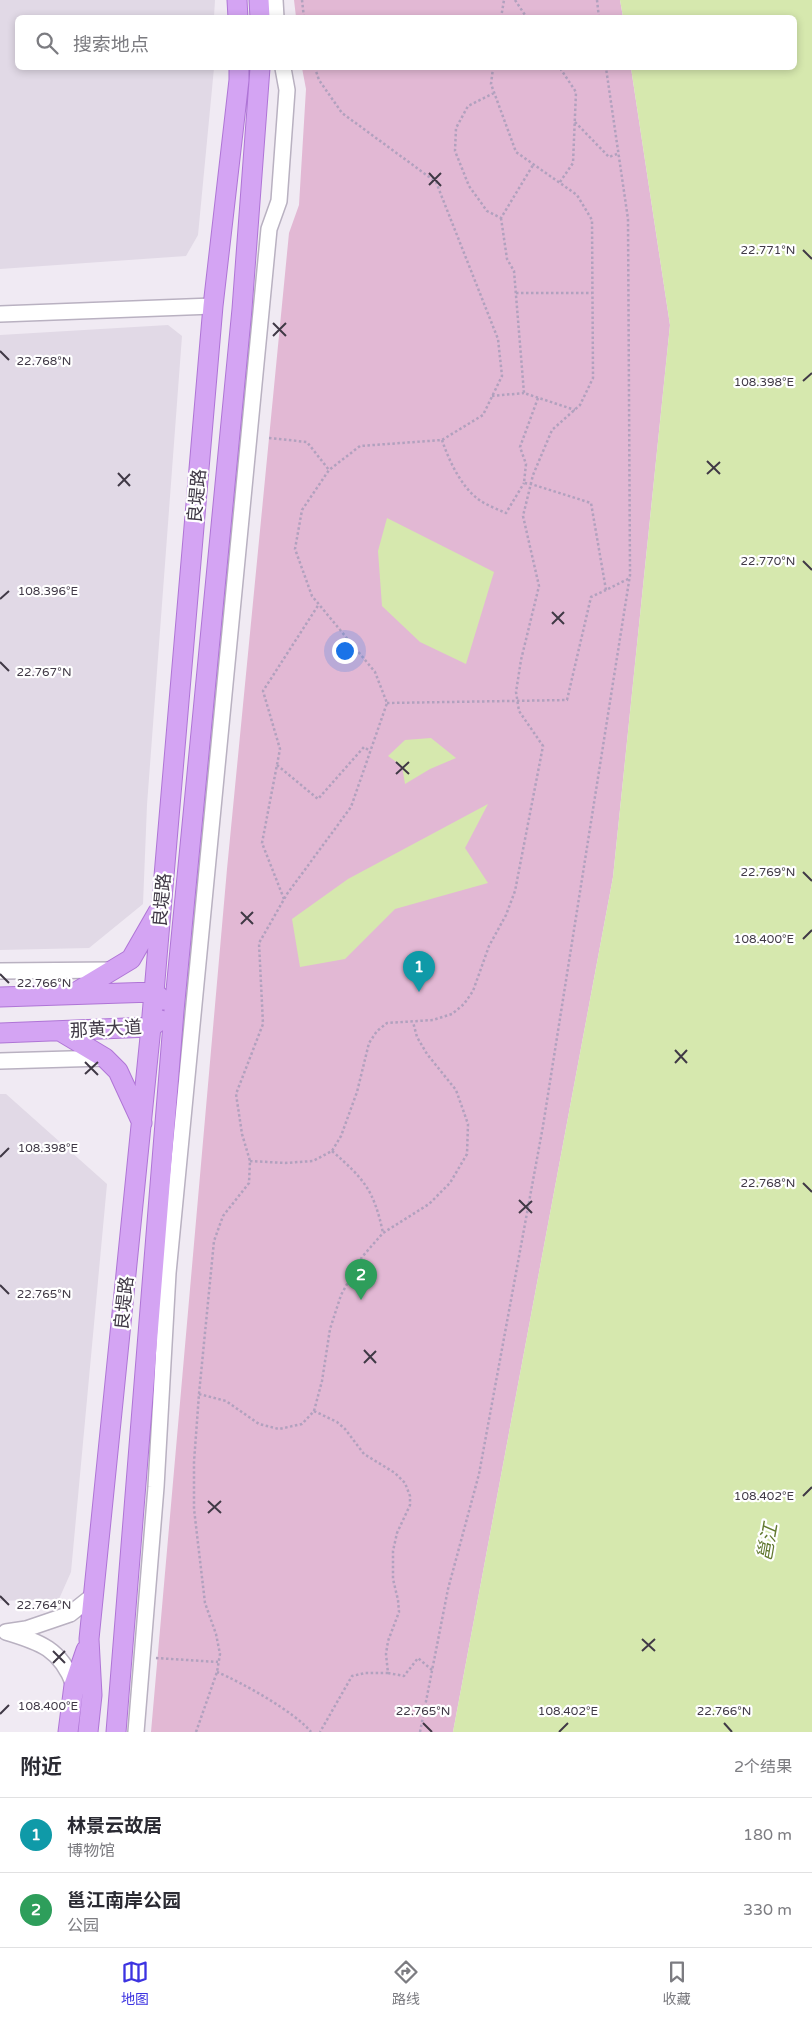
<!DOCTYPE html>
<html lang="zh">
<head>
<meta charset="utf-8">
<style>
	body { margin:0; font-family:"Varela Round","Noto Sans SC",sans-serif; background:#f2f2f3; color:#2b2b33 }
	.you { position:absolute; left:344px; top:650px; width:18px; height:18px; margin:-12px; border:4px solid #fff; border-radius:50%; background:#1a73e8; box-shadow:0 0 0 8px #1a73e833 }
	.badge { display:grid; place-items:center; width:32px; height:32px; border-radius:50%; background:#3c33e1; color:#fff; font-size:16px; font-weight:700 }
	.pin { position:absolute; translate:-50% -41px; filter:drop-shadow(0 1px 2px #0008) }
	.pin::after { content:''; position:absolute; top:26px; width:18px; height:15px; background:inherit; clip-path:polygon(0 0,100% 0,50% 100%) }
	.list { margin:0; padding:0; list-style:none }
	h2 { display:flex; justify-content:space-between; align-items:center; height:65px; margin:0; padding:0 20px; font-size:21px }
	h2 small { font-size:16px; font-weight:400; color:#7c7c81 }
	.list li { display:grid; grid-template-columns:32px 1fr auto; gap:15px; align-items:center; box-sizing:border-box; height:75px; padding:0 20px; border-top:1px solid #e1e1e2 }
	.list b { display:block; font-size:19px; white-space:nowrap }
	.list p { margin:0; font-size:16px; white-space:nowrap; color:#7c7c81 }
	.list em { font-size:16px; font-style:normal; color:#7c7c81 }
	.icon { flex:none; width:28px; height:28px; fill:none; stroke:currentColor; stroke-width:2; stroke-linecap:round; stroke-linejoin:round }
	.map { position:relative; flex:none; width:812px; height:1732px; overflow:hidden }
	.search { position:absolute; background:#fff; box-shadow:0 2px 8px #0003; left:15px; right:15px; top:15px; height:55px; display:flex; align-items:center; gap:12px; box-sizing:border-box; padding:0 18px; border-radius:8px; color:#7c7c81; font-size:19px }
	.sheet { height:215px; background:#fff }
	nav { display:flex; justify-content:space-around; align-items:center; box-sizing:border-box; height:70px; border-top:1px solid #e1e1e2; background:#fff; font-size:14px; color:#7c7c81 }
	nav a { display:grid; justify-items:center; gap:2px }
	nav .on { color:#3c33e1 }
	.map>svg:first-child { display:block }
	.residential { fill:#e1d9e6 }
	.green { fill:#e2b8d4 }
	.water { fill:#d6e8ae }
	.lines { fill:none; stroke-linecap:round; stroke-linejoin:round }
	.minor-casing { stroke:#b9b1c1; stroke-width:18 }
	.major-casing { stroke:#af75d6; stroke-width:21 }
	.path { stroke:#b1a1be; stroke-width:2.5; stroke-dasharray:2.5 2.5; stroke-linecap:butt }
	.minor { stroke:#fff; stroke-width:15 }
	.major { stroke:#d4a4f3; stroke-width:19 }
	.ticks { fill:none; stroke:#403946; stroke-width:2 }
	.labels { text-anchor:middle; stroke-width:4.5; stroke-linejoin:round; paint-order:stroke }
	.street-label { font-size:18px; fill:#403946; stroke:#fff }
	.water-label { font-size:19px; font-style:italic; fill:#627930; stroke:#fff }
	.ticks-label { font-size:12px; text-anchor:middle; fill:#403946; stroke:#fff; stroke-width:4.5; stroke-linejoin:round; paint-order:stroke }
</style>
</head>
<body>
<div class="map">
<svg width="812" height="1732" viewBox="0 0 812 1732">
	<rect width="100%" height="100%" fill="#f0eaf3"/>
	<path class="residential" d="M0,0H215L214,17L18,18V68H214L198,235L186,256L0,269Z
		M168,325L182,336L147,805L143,904L89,948L0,950V335Z
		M0,1094H6L107,1184L71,1572L59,1599L0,1601Z"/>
	<path class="green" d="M294,0H620L623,17H296Z
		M302,68H631L670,325L613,877L453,1732H151L227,869L289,233L299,205L306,89Z"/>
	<path class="water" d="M620,0H812V1732H453L613,877L670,325L631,68H794V18L623,17Z
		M387,518L494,572L466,664L420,642L382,606L378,551Z
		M431,738L456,758L430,769L405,784L402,766L388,756L405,740Z
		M488,804L465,848L488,883L395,909L345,959L300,967L292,919L348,879Z"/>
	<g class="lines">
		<g class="minor-casing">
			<path id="minor" d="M275,0L276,18
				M0,314L213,306
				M0,971L113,970
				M0,1061L105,1058
				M74,1685C61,1649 40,1642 6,1632L26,1629L70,1614L94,1595
				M136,1732L156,1487L168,1273L269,229L279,201L287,90L283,68"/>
		</g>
		<g class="major-casing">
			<path id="major" d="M237,0L238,18
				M259,0L260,18
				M73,994L131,959L158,912
				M0,997L154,992L163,1000
				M60,1031L105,1058L118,1071L142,1123
				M0,1033L151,1027L161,1020
				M68,1732L74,1685L86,1650
				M88,1732L92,1695L89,1639L151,1027L213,306L239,80V68
				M116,1732L174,1011L242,309L260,68"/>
		</g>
		<path class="path" d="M302,0L304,18
			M515,0L527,18
			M597,0L599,18
			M501,18L504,0
			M494,93L468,106L456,128L455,151L469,186L487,211L501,218L533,165
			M575,122L609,157L617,154
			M560,182L573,163L576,92L560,68
			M501,218L507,259L514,271L524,393L575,410
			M516,293H592
			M492,396L524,393
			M538,398L520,447L526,464L524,483L531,484L591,503L606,590L630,578
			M269,438L307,442L329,470
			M442,440C449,461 461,486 478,499C486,505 497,509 506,513L524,483
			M387,703L567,700L591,597L606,590
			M277,765L318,799L364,747L370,751
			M284,899L262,843L280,749L263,691L319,604
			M332,1151C364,1179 374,1190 383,1233
			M250,1161L285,1163L313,1161L332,1151L341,1136L357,1092L369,1043L377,1031L387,1023L433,1020L452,1014L464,1004L473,991L489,946L506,915L515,891L543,746L519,711L516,692L521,660L539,586L523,516L533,475L552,430L580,405L593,378L592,220L577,195L516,152L491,84L493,68
			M199,1394L226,1401L259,1424L279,1429L302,1424L314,1411L322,1381L330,1329L341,1295L362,1257L383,1233L429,1204L450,1183L467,1154L468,1124L456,1090L427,1054L417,1037L413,1022
			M314,1411L337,1422L345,1429L364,1454L395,1473L405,1483L410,1496V1505L397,1533L393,1551V1579L398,1600L399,1612L388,1641L386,1654L388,1673H365L352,1676L320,1732
			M156,1658L218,1662
			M217,1672C241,1682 295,1712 311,1732
			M388,1673L404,1676L418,1658L432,1670
			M196,1732L217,1672L220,1654L216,1634L205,1603L194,1509V1462L199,1394L214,1241L223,1216L249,1183L250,1161L242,1134L236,1094L263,1024L259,943L287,894L351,807L387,703L375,672L312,596L295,549L302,510L329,470L360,446L442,440L483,415L502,376L498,339L436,182L342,113L319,80L315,68
			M420,1732L448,1589L479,1474L543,1126L630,575L628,219L606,68"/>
		<use href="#minor" class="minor"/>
		<use href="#major" class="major"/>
	</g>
	<path class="ticks" d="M429,173L441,186M429,185L441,173M803,250L812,259M273,323L286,336M273,336L286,323M0,351L9,360M803,381L812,373M707,461L720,474M118,473L130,486M707,474L720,462M118,486L130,474M803,561L812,570M0,599L9,591M552,612L564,624M552,624L564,612M0,662L9,671M396,762L409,774M396,774L409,762M803,872L812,881M241,912L253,924M241,924L253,912M803,939L812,930M0,974L9,983M675,1050L687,1063M85,1062L98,1075M675,1063L687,1050M85,1074L98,1062M0,1157L9,1148M803,1183L812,1192M519,1200L532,1213M519,1213L532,1201M0,1285L9,1294M364,1350L376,1363M364,1363L376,1351M803,1496L812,1487M208,1501L221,1513M208,1513L221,1501M0,1596L9,1605M642,1639L655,1651M53,1651L65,1663M642,1651L655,1639M53,1663L65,1651M0,1714L9,1705M423,1723L432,1732M724,1723L732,1732M559,1732L568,1723"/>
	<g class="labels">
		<g class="street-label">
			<text transform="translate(197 496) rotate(-85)" y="6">良堤路</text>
			<text transform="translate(162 900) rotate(-85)" y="6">良堤路</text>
			<text transform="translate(106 1029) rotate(-3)" y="6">那黄大道</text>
			<text transform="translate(124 1303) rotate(-84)" y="6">良堤路</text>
		</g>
		<g class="water-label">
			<text transform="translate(767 1542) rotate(-80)" y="7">邕江</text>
		</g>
	</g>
	<g class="ticks-label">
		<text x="768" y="254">22.771°N</text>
		<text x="44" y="365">22.768°N</text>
		<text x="764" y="386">108.398°E</text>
		<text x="768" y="565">22.770°N</text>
		<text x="48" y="595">108.396°E</text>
		<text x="44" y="676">22.767°N</text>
		<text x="768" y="876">22.769°N</text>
		<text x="764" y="943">108.400°E</text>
		<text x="44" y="987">22.766°N</text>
		<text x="48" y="1152">108.398°E</text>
		<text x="768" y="1187">22.768°N</text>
		<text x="44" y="1298">22.765°N</text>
		<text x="764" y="1500">108.402°E</text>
		<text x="44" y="1609">22.764°N</text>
		<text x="48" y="1710">108.400°E</text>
		<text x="423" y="1715">22.765°N</text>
		<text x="724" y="1715">22.766°N</text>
		<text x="568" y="1715">108.402°E</text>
	</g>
</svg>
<div class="you"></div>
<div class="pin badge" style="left:419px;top:992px;background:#0f9aa8">1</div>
<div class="pin badge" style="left:361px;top:1300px;background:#2e9e5b">2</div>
<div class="search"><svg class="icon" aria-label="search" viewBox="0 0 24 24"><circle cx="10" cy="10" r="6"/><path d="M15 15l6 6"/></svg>搜索地点</div>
</div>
<section class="sheet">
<h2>附近<small>2个结果</small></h2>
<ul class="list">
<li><span class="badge" style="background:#0f9aa8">1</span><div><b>林景云故居</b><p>博物馆</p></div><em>180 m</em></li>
<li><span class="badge" style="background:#2e9e5b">2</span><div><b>邕江南岸公园</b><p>公园</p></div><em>330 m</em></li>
</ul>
</section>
<nav>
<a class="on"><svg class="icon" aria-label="map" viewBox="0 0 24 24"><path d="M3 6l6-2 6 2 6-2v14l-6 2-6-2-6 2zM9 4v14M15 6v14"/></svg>地图</a>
<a><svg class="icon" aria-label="directions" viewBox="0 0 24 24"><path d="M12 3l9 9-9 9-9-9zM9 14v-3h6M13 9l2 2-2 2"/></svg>路线</a>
<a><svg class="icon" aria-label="saved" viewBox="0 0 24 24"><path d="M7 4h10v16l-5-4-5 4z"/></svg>收藏</a>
</nav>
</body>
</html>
